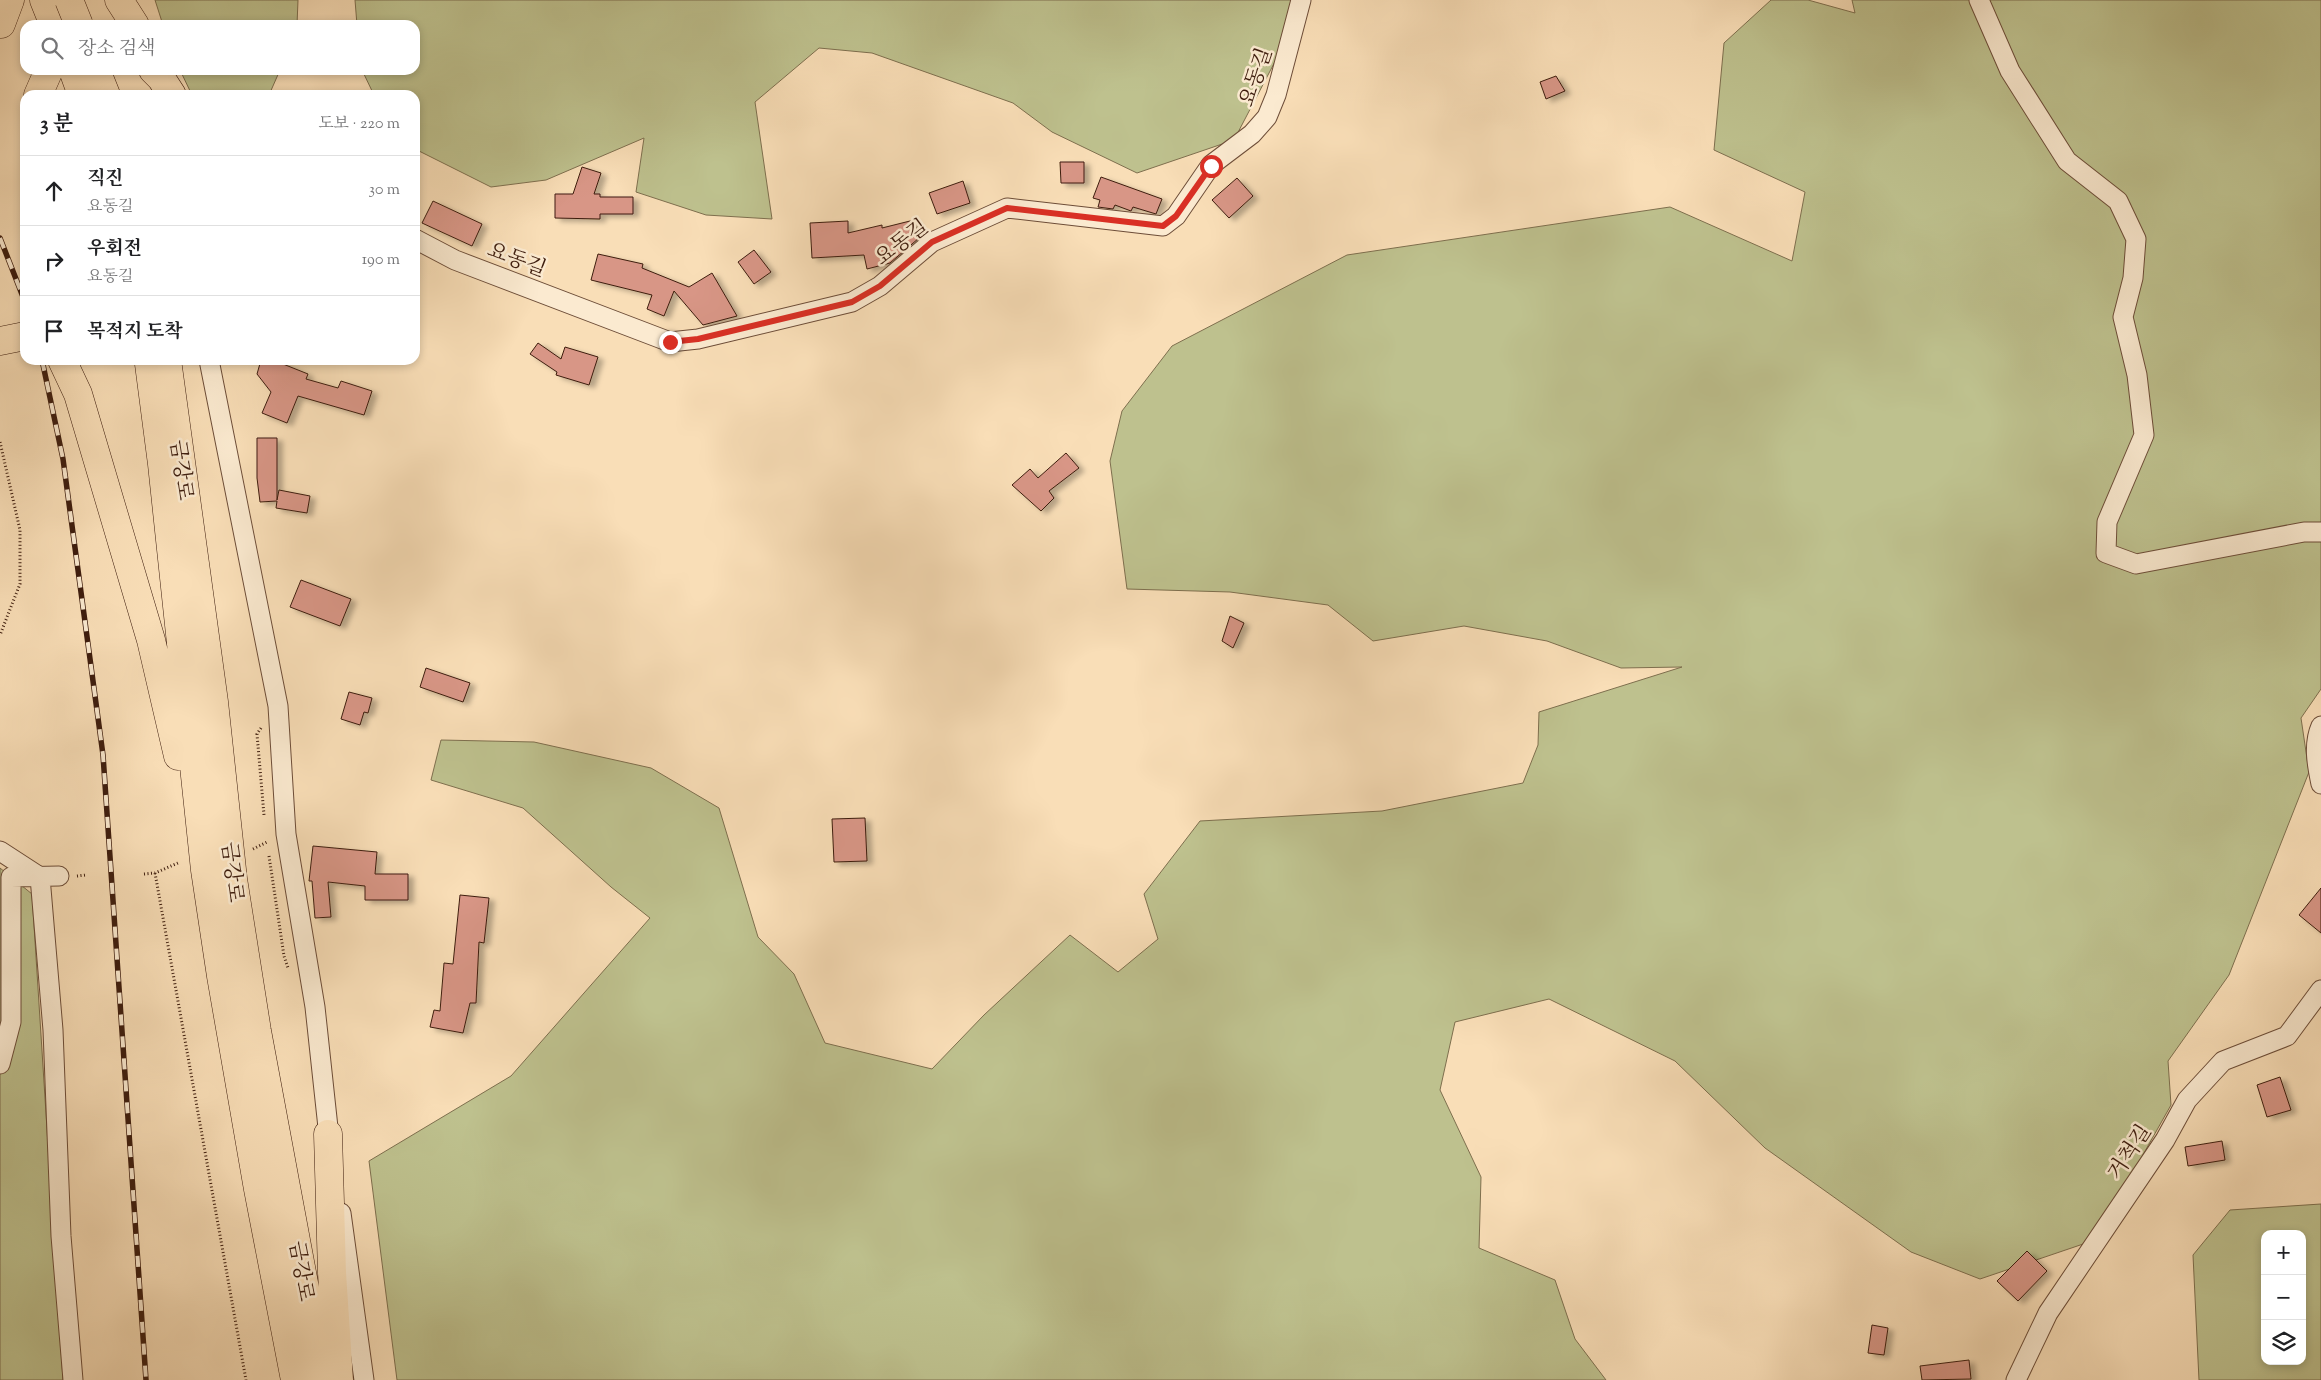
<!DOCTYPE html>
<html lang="ko">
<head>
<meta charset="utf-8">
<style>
	body { margin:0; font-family:"Sorts Mill Goudy","Noto Serif KR",serif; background:#f2f2f2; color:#202124 }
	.controls { position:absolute; right:15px; bottom:15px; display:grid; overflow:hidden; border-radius:10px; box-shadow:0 2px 8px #0003 }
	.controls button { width:45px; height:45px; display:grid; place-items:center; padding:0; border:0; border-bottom:1px solid #e0e0e0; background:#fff; color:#202124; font:25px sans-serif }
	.stop { position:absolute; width:15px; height:15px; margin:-11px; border:4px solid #d93025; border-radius:50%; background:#fff }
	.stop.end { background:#d93025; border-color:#fff; box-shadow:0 1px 5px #0008 }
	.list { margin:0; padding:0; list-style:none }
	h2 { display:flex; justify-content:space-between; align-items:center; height:65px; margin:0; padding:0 20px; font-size:21px }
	h2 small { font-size:16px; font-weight:400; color:#757577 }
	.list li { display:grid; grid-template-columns:32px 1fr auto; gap:15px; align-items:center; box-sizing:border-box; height:70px; padding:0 20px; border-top:1px solid #e0e0e0 }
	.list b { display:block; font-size:19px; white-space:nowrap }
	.list p { margin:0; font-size:16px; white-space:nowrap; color:#757577 }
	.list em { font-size:16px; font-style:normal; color:#757577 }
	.icon { flex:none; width:28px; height:28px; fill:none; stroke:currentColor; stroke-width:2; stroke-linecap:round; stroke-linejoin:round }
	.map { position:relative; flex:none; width:2321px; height:1380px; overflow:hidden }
	.search { position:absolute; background:#fff; box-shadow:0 2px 8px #0003; left:20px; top:20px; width:400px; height:55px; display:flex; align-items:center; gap:12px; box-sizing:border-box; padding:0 18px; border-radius:15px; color:#757577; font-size:19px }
	.panel { position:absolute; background:#fff; box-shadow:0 2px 8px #0003; left:20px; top:90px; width:400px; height:275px; border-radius:15px }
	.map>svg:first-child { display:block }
	.green { fill:#bec18e; stroke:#7e6f4e; fill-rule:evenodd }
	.building { fill:#d89686; stroke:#3e1d0e; filter:url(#shadow) }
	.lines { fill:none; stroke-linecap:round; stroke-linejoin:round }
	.minor-casing { stroke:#6d4d38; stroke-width:21 }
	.highway-casing { stroke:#3e1d0e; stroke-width:29 }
	.path { stroke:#3e1d0e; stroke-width:3; stroke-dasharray:1 2.5; stroke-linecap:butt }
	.minor { stroke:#fbead0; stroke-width:19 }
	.highway { stroke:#f9deb7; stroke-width:28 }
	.rail-casing { stroke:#3e1d0e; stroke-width:5.5 }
	.rail { stroke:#fbead0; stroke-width:4; stroke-dasharray:11; stroke-linecap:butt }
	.highway-bridge-casing { stroke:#3e1d0e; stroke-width:29; stroke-linecap:butt }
	.highway-bridge { stroke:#f9deb7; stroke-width:28 }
	.route { stroke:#d93025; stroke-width:6 }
	.labels { text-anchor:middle; stroke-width:5; stroke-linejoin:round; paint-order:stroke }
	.street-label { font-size:21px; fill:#3e1d0e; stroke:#fbead0 }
</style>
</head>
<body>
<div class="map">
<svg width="2321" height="1380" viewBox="0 0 2321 1380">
	<defs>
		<filter id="shadow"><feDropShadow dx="5.5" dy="3" stdDeviation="2.5" flood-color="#0004"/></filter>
	</defs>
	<rect width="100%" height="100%" fill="#f9deb7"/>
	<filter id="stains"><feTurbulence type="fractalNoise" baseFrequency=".004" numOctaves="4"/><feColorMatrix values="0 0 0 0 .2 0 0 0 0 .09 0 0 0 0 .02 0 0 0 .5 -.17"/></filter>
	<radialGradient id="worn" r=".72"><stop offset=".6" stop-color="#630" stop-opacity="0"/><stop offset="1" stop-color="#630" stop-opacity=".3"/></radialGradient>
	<path class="green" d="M155,0H298L297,25H163Z
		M355,0H1295L1280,52L1234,140L1137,173L1052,132L1013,103L872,53L819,48L755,102L772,219L706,215L636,192L644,138L546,180L491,187L415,149V95H374L362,70H415V25H357Z
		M1771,0H1808L1855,13L1852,0H2321V689L2301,718L2309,772L2229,975L2168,1061L2171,1105L2095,1240L1980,1279L1911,1252L1765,1148L1675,1061L1549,999L1455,1022L1440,1090L1481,1177L1479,1248L1555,1280L1575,1339L1606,1380H397L369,1161L511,1076L650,918L611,887L523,808L431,780L441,740L534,742L651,768L719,808L758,937L794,974L825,1043L932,1069L984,1015L1070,935L1118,972L1158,939L1144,894L1200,821L1382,811L1523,783L1538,745L1539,712L1682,667L1621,668L1547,641L1464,626L1373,641L1328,605L1230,592L1127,589L1110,461L1122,411L1172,346L1347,255L1670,207L1792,261L1805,192L1714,150L1724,43Z
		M180,70H280L269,95H192Z
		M0,868L32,894L63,1380H0Z
		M2321,1204V1380H2199L2193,1255L2230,1210ZM2265,1234H2302V1361H2265Z"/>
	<path class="building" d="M1556,76L1565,91L1546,99L1540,82Z
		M1060,162H1084V183H1061Z
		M582,167L601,173L594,194H600V197H633V214H600V219L555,218V194H573Z
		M1101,177L1162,199L1156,214L1133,207L1131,211L1115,205L1113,209L1098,207L1100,200L1093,198Z
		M1237,178L1253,196L1229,218L1212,200Z
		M963,181L970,203L937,214L929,193Z
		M433,201L482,224L472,246L422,223Z
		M914,220L919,238L890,263L867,269L864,255L812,258L810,223L848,221V233L882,225V228Z
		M754,250L771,272L754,284L738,262Z
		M598,254L643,264L642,268L689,287L712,273L737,316L703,325L674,291L664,316L647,309L652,295L591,280Z
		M538,343L561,359L565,347L598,357L589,385L556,375L557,372L530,354Z
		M261,360H273L308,374L306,379L338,388L341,381L372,391L364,415L298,396L287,423L262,413L271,392L257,374Z
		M257,438H277V500L279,490L310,496L307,513L276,508L277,501L260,502L257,478Z
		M1066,453L1079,468L1049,491L1054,498L1041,511L1012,485L1030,469L1038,478Z
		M301,580L351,599L340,626L290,607Z
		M1230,616L1244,623L1233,648L1222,641Z
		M426,668L470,683L463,702L420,687Z
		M349,692L372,698L368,713L364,712L360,725L341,719Z
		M865,818L867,861L834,862L832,819Z
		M313,846L377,852L375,874H408V900H365V886L328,882L331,917L315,918L312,881H309Z
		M2321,888V933L2299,915Z
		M460,895L489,898L484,943L479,942L476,1003H470L463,1033L430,1027L434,1010L440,1011L444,963L453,964Z
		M2280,1077L2291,1110L2267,1117L2257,1085Z
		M2222,1141L2225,1160L2188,1166L2185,1147Z
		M2027,1251L2047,1271L2018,1301L1997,1281Z
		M1872,1325L1888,1328L1884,1355L1868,1353Z
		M1969,1360L1971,1379L1922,1380L1920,1366Z"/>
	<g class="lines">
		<g class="minor-casing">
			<path id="minor" d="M1979,0L2010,71L2067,161L2118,201L2136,239L2133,278L2123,317L2137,375L2144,435L2107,522L2106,553L2136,564L2304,532H2321
				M415,239L455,260L670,342L698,339L852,302L880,286L932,242L1007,208L1163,226L1176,216L1211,165L1252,134L1267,117L1276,95L1301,0
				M209,360L278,706L286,834L315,1007L330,1146
				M2321,726C2313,744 2317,765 2321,784
				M0,851L40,877L53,1030L61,1236L73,1380
				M0,1064L11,1022V877L59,876
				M341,1213L364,1380
				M2016,1380L2048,1313L2165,1140L2187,1100L2223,1061L2287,1036L2321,990"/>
		</g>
		<g class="highway-casing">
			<path id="highway" d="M44,0L54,25
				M119,0L135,25
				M1,24L10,0
				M73,70L82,95
				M96,70L106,95
				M153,70L161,78L172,95
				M38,95L49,70
				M0,341L25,336
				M62,360L78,394L151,640L178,756
				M167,360L214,702L233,879L257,1031L322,1380
				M149,364L162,464L205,870L221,976L258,1189L295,1380
				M328,1134L332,1273L339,1380"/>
		</g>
		<path class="path" d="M0,442L20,530V584L0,635
			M261,728L257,734L264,815
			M253,849L267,842
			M269,856L284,956L288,968
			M155,873L246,1380
			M144,874L155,873L178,863
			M77,876L86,875"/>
		<use href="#minor" class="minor"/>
		<use href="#highway" class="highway"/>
		<g class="rail-casing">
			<path id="rail" d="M0,238L25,302
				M42,360L63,459L103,755L146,1380"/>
		</g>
		<use href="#rail" class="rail"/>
		<g class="highway-bridge-casing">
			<path id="highway-bridge" d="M69,0L79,25"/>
		</g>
		<use href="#highway-bridge" class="highway-bridge"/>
	</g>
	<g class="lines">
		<path class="route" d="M670,342L698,339L852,302L880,286L932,242L1007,208L1163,226L1176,216L1211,166"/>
	</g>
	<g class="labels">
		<g class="street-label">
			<text transform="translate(1255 77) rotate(-71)" y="7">요동길</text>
			<text transform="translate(901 242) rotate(-37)" y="7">요동길</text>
			<text transform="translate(517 259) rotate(21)" y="7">요동길</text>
			<text transform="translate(182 470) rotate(82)" y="7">금강로</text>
			<text transform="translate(233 872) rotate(83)" y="7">금강로</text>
			<text transform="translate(2129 1152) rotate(-57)" y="7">거척길</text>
			<text transform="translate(302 1271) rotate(80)" y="7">금강로</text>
		</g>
	</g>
	<rect width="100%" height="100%" filter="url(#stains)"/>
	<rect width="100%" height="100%" fill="url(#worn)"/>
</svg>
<div class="controls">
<button>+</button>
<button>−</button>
<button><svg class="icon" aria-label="layers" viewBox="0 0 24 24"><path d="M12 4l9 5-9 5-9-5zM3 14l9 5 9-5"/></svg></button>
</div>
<div class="stop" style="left:1211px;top:166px"></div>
<div class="stop end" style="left:670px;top:342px"></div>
<div class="search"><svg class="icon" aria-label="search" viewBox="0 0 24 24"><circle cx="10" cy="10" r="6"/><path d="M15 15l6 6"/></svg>장소 검색</div>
<section class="panel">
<h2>3 분<small>도보 · 220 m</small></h2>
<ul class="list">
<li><svg class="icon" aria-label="ahead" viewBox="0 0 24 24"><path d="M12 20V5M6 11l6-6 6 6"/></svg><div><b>직진</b><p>요동길</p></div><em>30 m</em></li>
<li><svg class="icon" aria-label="right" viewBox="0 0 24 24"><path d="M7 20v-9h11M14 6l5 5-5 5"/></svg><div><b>우회전</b><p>요동길</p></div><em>190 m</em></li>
<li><svg class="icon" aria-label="arrive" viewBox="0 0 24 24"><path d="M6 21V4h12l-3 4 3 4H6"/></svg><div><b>목적지 도착</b></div></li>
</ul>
</section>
</div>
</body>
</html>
